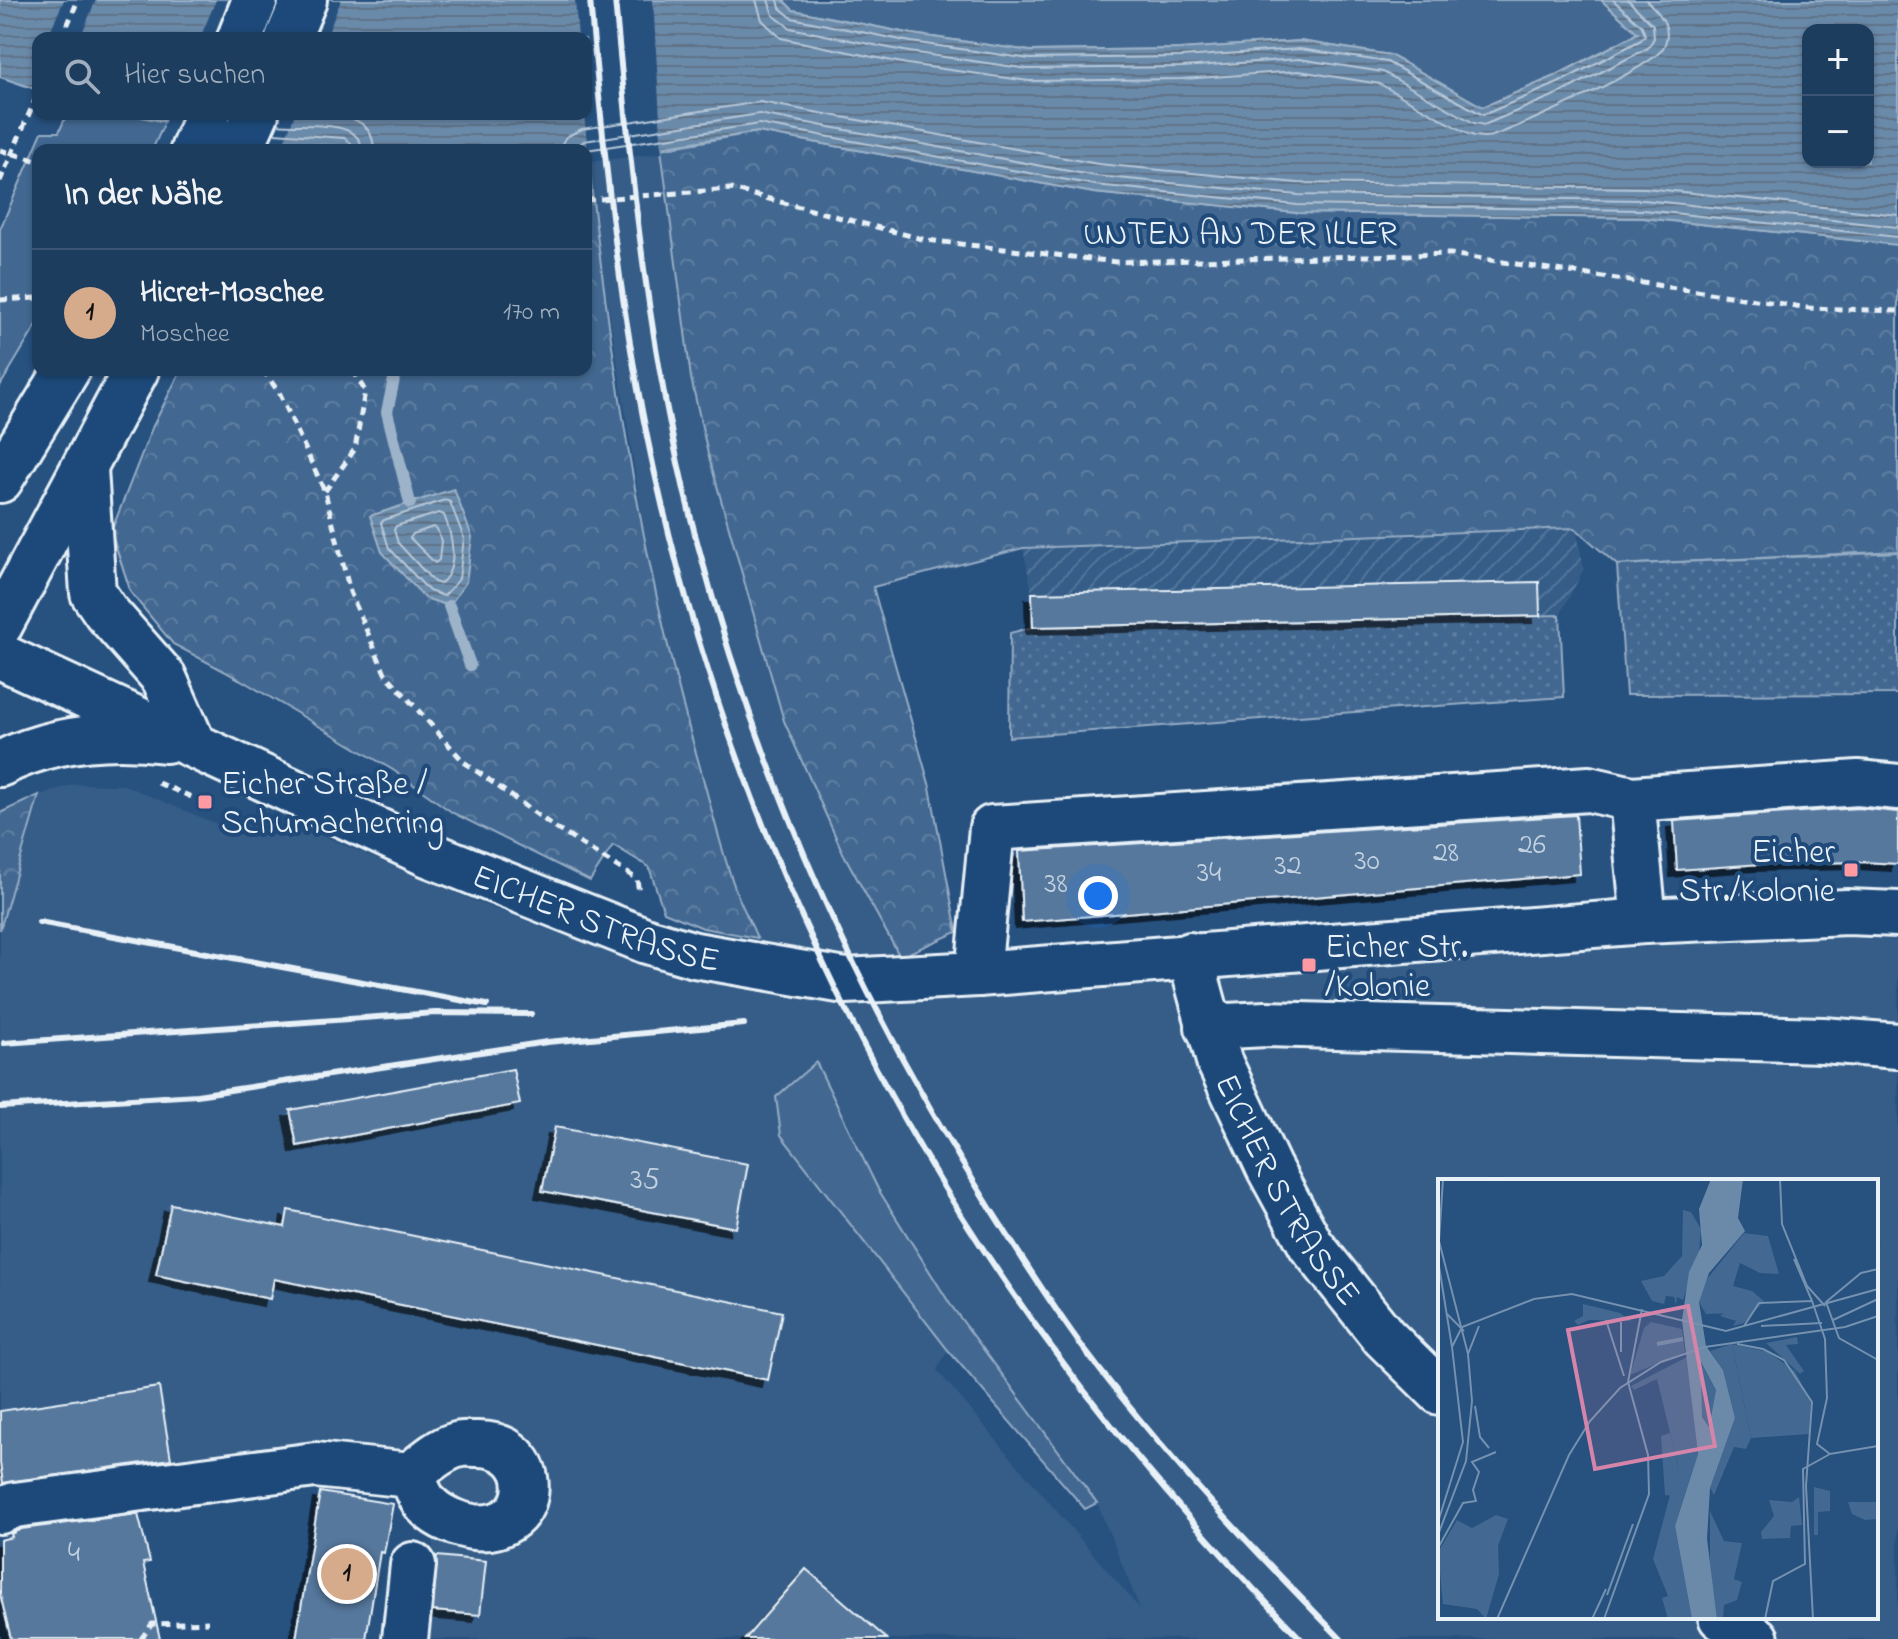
<!DOCTYPE html>
<html lang="de">
<head>
<meta charset="utf-8">
<style>
	body { margin:0; font-family:"Indie Flower",sans-serif; background:#2a4868; color:#f1f3f6 }
	.controls { position:absolute; right:24px; top:24px; display:grid; overflow:hidden; border-radius:16px; box-shadow:0 2px 6px #0004 }
	.controls button { width:72px; height:72px; display:grid; place-items:center; padding:0; border:0; border-bottom:2px solid #3b5674; background:#1d3d5f; color:#f1f3f6; font:40px sans-serif }
	.you { position:absolute; left:1098px; top:896px; width:28px; height:28px; margin:-20px; border:6px solid #fff; border-radius:50%; background:#1a73e8; box-shadow:0 0 0 12px #1a73e833 }
	.badge { display:grid; place-items:center; width:52px; height:52px; border-radius:50%; background:#d6ab8b; color:#111; font-size:26px; font-weight:700 }
	.pin { position:absolute; translate:-50% -50%; border:4px solid #fff; box-shadow:0 2px 8px #0006 }
	.list { margin:0; padding:0; list-style:none }
	h2 { display:flex; justify-content:space-between; align-items:center; height:104px; margin:0; padding:0 32px; font-size:34px }
	h2 small { font-size:26px; font-weight:400; color:#a0aebd }
	.list li { display:grid; grid-template-columns:52px 1fr auto; gap:24px; align-items:center; box-sizing:border-box; height:128px; padding:0 32px; border-top:2px solid #3b5674 }
	.list b { display:block; font-size:30px; white-space:nowrap }
	.list p { margin:0; font-size:26px; white-space:nowrap; color:#a0aebd }
	.list em { font-size:26px; font-style:normal; color:#a0aebd }
	.icon { flex:none; width:44px; height:44px; fill:none; stroke:currentColor; stroke-width:2; stroke-linecap:round; stroke-linejoin:round }
	.map { position:relative; flex:none; width:1898px; height:1639px; overflow:hidden }
	.search { position:absolute; background:#1d3d5f; box-shadow:0 2px 6px #0004; left:32px; top:32px; width:560px; height:88px; display:flex; align-items:center; gap:20px; box-sizing:border-box; padding:0 28px; border-radius:16px; color:#a0aebd; font-size:30px }
	.panel { position:absolute; background:#1d3d5f; box-shadow:0 2px 6px #0004; left:32px; top:144px; width:560px; height:232px; border-radius:16px }
	.map>svg:first-child { display:block }
	.built { fill:#355d88; fill-rule:evenodd }
	.industrial { fill:url(#industrial-furrows) }
	.grass { fill:#436891; stroke:#96acc4; stroke-width:2 }
	.forest { fill:url(#forest-crowns); stroke:#96acc4; stroke-width:2 }
	.garden { fill:url(#garden-dots); stroke:#96acc4; stroke-width:2 }
	.water { fill:url(#water-rules); stroke:#9db3c9; stroke-width:2; fill-rule:evenodd }
	.pier { fill:#27517f }
	.lines { fill:none; stroke-linecap:round; stroke-linejoin:round }
	.shore { stroke:#b6c8d9; stroke-width:2 }
	.stream { stroke:#9db3c9; stroke-width:12 }
	.building { fill:#57789d; stroke:#e8f1f8; stroke-width:2; filter:url(#shadow) }
	.minor-casing { stroke:#e8f1f8; stroke-width:50 }
	.major-casing { stroke:#e8f1f8; stroke-width:50 }
	.path { stroke:#e8f1f8; stroke-width:5; stroke-dasharray:8 6; stroke-linecap:butt }
	.minor { stroke:#1f4a7a; stroke-width:44 }
	.major { stroke:#1f4a7a; stroke-width:44 }
	.rail { stroke:#e8f1f8; stroke-width:6 }
	.path-bridge { stroke:#e8f1f8; stroke-width:5; stroke-dasharray:8 6; stroke-linecap:butt }
	.poi-dot { fill:#ff9aa2; stroke:#1f4a7a; stroke-width:3 }
	.labels { text-anchor:middle; stroke-width:8; stroke-linejoin:round; paint-order:stroke }
	.number-label { font-size:30px; fill:#c4d3e1 }
	.street-label { font-size:34px; fill:#e8f1f8; stroke:#1f4a7a }
	.poi-label { font-size:34px; fill:#e8f1f8; stroke:#1f4a7a; text-anchor:start }
	.inset-river { fill:none; stroke:#6b8aaa; stroke-width:4 }
	.inset-road { fill:none; stroke:#7491af; stroke-width:2 }
	.view { fill:#d584aa; fill-opacity:0.15; stroke:#d584aa; stroke-width:4 }
	.inset-edge { fill:none; stroke:#e8f1f8; stroke-width:4 }
</style>
</head>
<body>
<div class="map">
<svg width="1898" height="1639" viewBox="0 0 1898 1639">
	<defs>
		<pattern id="industrial-furrows" width="10" height="10" patternUnits="userSpaceOnUse" patternTransform="scale(2)"><rect width="10" height="10" fill="#355d88"/><path d="M-1 1l2-2M0 10L10 0M9 11l2-2" fill="none" stroke="#52759a"/></pattern>
		<pattern id="forest-crowns" width="20" height="18" patternUnits="userSpaceOnUse" patternTransform="scale(2)"><rect width="20" height="18" fill="#436891"/><path d="M2 6a3 3 0 1 1 6 0M12 15a3 3 0 1 1 6 0" fill="none" stroke="#5e7ea1"/></pattern>
		<pattern id="garden-dots" width="8" height="8" patternUnits="userSpaceOnUse" patternTransform="scale(2)"><rect width="8" height="8" fill="#436891"/><path d="M2 2h.1M6 6h.1" fill="none" stroke="#5e7ea1" stroke-width="1.8" stroke-linecap="round"/></pattern>
		<pattern id="water-rules" width="6" height="5" patternUnits="userSpaceOnUse" patternTransform="scale(2)"><rect width="6" height="5" fill="#6b8aaa"/><path d="M0 2.5h6" fill="none" stroke="#5e7388"/></pattern>
		<filter id="shadow"><feDropShadow dx="-7" dy="7" stdDeviation="0" flood-color="#0009"/></filter>
	</defs>
	<rect width="100%" height="100%" fill="#27517f"/>
	<filter id="ink" filterUnits="userSpaceOnUse"><feTurbulence type="fractalNoise" baseFrequency=".0125" numOctaves="2"/><feDisplacementMap in="SourceGraphic" scale="16" xChannelSelector="R" yChannelSelector="G"/><feConvolveMatrix kernelMatrix="1 2 1 2 8 2 1 2 1" color-interpolation-filters="sRGB"/></filter>
	<g filter="url(#ink)">
		<path class="built" d="M653,0L661,149L691,378L708,454L784,721L842,851L900,957L930,999L1385,964L1811,936L1898,940V1639H426L438,1476L415,1451L373,1449L237,1463L0,1495V930L39,795L75,784L124,785L231,830L252,820L321,835L482,904L616,955L693,974L779,989L735,888L684,712L652,579L598,241L588,158L586,38ZM816,1063L878,1189L950,1305L1097,1503L1140,1609L937,1370L948,1350L781,1135ZM1440,1181H1876V1617H1440Z"/>
		<path class="industrial" d="M1576,528L1584,569L1560,615L1540,616L1033,627L1032,593L1023,548Z"/>
		<path class="grass" d="M783,0H1601L1638,33L1555,76L1483,107L1390,55L1300,41L1180,49L1030,51L912,34L793,10Z
			M67,114H128L165,122L152,150H38V323L0,386V229L42,132H59Z
			M816,1062L878,1189L950,1304L1097,1503L1085,1509L948,1350L781,1135L776,1097Z"/>
		<path class="forest" d="M758,132L1094,193L1297,213L1643,218L1898,245V551L1617,565L1575,528L1023,548L873,587L930,787L957,932L900,957L842,851L784,721L708,454L691,378L661,149Z
			M586,158H588C611,360 641,564 698,760C710,802 720,847 735,888C741,905 750,921 757,938L703,928L664,912L649,867L613,845L590,881L453,813L393,770L241,680L173,644L131,593L111,532L152,428L181,370H586Z
			M39,795L0,930V813Z"/>
		<path class="garden" d="M1898,552V694L1626,695L1617,565Z
			M1560,615L1564,697L1009,737L1010,633L1033,627Z"/>
		<path class="water" d="M0,0H783L793,10L912,34L1030,51L1180,49L1300,41L1390,55L1483,107L1555,76L1638,33L1601,0H1898V245L1643,218L1297,213L1094,193L758,132L588,158H586V150H423L284,143L128,114H586V38H38V90L0,77ZM1808,30H1868V162H1808Z
			M454,489L472,537L466,582L449,606L425,598L382,552L370,516Z"/>
		<path class="pier" d="M64,0H96L80,38H47Z
			M216,0H341L326,38H200Z
			M575,0H653L662,153L589,162L584,114L586,38H578Z
			M168,114H295L282,147L163,126Z"/>
		<g class="lines">
			<path class="shore" d="M756,0L762,20L781,38L907,64L1029,81L1182,79L1299,71L1380,84L1468,134C1476,137 1484,138 1492,136C1520,127 1652,68 1663,48C1674,28 1660,13 1646,0
				M768,0L773,15L790,28L909,52L1028,69L1181,67L1299,59L1383,72L1474,123L1484,125L1562,92L1648,48L1654,38L1653,25L1628,0
				M778,0L780,8L792,18L911,42L1030,59L1181,57L1300,49L1387,62L1483,115L1558,83L1641,40L1645,35L1642,26L1613,0
				M303,114C332,115 373,111 374,150
				M278,124C303,128 360,117 362,150
				M274,133L344,138L351,143L352,150
				M558,150L566,137L582,129L760,102L1098,164L1298,183L1645,188L1898,215
				M571,150L584,141L759,114L1096,176L1298,195L1644,200L1898,227
				M586,150L759,124L1095,185L1297,205L1644,210L1898,237
				M445,500L450,502L464,538L459,579L444,596L429,591L389,548L381,523L384,520Z
				M439,513L444,515C452,535 460,568 440,584L434,582L398,543L394,530L396,526Z
				M433,527L437,529L441,541L439,560L435,563L410,538L413,534Z"/>
			<path class="stream" d="M396,370L387,412L410,503
				M449,606L470,665"/>
		</g>
		<path class="building" d="M1539,582L1540,616L1033,627L1032,593Z
			M1858,808L1898,812V864L1863,862L1762,864L1677,870L1674,821Z
			M1576,815L1580,874L1022,922L1019,851Z
			M513,1069L520,1104L297,1146L290,1110Z
			M555,1127L748,1164L736,1228L542,1191Z
			M171,1204L285,1227L288,1210L782,1312L768,1380L274,1279L270,1299L156,1275Z
			M159,1387L171,1459L3,1483L0,1463V1411Z
			M320,1492L393,1504L384,1553L380,1552L366,1639H296Z
			M138,1514L150,1562L143,1563L160,1639H11L0,1594V1540L12,1537L11,1534L21,1529Z
			M437,1556L486,1561L480,1615L433,1611Z
			M806,1569L887,1639H745Z"/>
		<g class="lines">
			<g class="minor-casing">
				<g id="minor">
					<path d="M85,469L93,593L106,612L164,678L192,742"/>
					<path id="s1" d="M0,656L428,854L647,941L695,955L845,981L978,974L1644,921L1847,912L1898,914"/>
					<path d="M0,764C51,738 110,733 166,740"/>
					<path d="M1644,921L1632,799L1858,783L1898,787"/>
					<path id="s2" d="M1190,955L1219,1061L1269,1168L1311,1245L1384,1337L1440,1392"/>
					<path d="M978,974L992,828L1589,789L1632,799"/>
					<path d="M1208,1027L1266,1024L1823,1040L1898,1046"/>
					<path d="M0,1511L15,1505L315,1465L411,1475C424,1464 440,1449 457,1445C462,1443 470,1444 475,1444C544,1441 542,1535 473,1527C459,1525 440,1518 429,1507C421,1500 416,1485 411,1475"/>
					<path d="M1721,1617L1756,1639"/>
					<path d="M405,1639L413,1565"/>
				</g>
			</g>
			<g class="major-casing">
				<path id="major" d="M240,38L255,0
					M288,38L304,0
					M193,150L208,114
					M240,150L256,114
					M0,480L67,370
					M0,625L136,370"/>
			</g>
			<path class="path" d="M62,38L78,0
				M0,150L38,161
				M586,200L731,189L926,240L1116,262L1450,254L1809,308L1898,311
				M0,300L38,298
				M263,370L280,394L325,492L350,592L385,673L464,762L560,831L637,879L639,893
				M325,491L355,449L365,391L353,370
				M158,783L194,798
				M141,1639L152,1624L208,1622"/>
			<use href="#minor" class="minor"/>
			<use href="#major" class="major"/>
			<path class="rail" d="M590,0C605,168 622,336 661,500C733,809 876,1115 1067,1368C1138,1463 1218,1553 1301,1639
				M615,0C631,180 650,363 696,538C759,776 860,1003 992,1211C1022,1258 1051,1305 1084,1349C1163,1454 1250,1546 1341,1639
				M39,922L487,1005
				M4,1043L435,1013L531,1014
				M0,1107L197,1095L547,1042L744,1024"/>
			<path class="path-bridge" d="M0,181L38,93"/>
		</g>
	</g>
	<g class="poi-dot">
		<rect x="197" y="794" width="16" height="16" rx="4"/>
		<rect x="1843" y="862" width="16" height="16" rx="4"/>
		<rect x="1301" y="957" width="16" height="16" rx="4"/>
	</g>
	<g class="labels">
		<g class="number-label">
			<text x="1532" y="853">26</text>
			<text x="1446" y="861">28</text>
			<text x="1367" y="869">30</text>
			<text x="1288" y="874">32</text>
			<text x="1209" y="881">34</text>
			<text x="1056" y="892">38</text>
			<text x="645" y="1188">35</text>
			<text x="74" y="1561">4</text>
		</g>
		<g class="street-label">
			<text x="1240" y="244">UNTEN AN DER ILLER</text>
			<text dy="12" stroke="none"><textPath href="#s1" startOffset="652">EICHER STRASSE</textPath></text>
			<text dy="12" stroke="none"><textPath href="#s2" startOffset="256">EICHER STRASSE</textPath></text>
		</g>
		<g class="poi-label">
			<text x="221" y="794">Eicher Straße /<tspan x="221" dy="39">Schumacherring</tspan></text>
			<text x="1835" y="862" text-anchor="end">Eicher<tspan x="1835" dy="39">Str./Kolonie</tspan></text>
			<text x="1325" y="957">Eicher Str.<tspan x="1325" dy="39">/Kolonie</tspan></text>
		</g>
	</g>
	<g transform="translate(1438 1179)">
		<rect width="440" height="440" fill="#27517f"/>
		<path d="M314,112L326,122L306,144L295,147L298,142L282,137ZM263,183L278,211L271,248L264,238ZM376,308L392,312V332L380,333V356H376ZM58,336L70,340L60,367L61,395L48,440L39,430L5,425L0,373L19,341L34,349Z" fill="#436891"/>
		<path d="M245,31L253,33L263,50L261,75L245,121L239,118L238,126L236,118L228,117L226,125L214,122L203,102L226,97L244,77ZM306,54L330,57L341,95L322,94L302,84L295,107L314,112L298,134L268,135L261,123L265,105ZM145,125L182,134L193,142L151,141L140,146L136,142L145,137ZM213,143L244,150L247,173L192,196L206,149ZM294,165L313,259L308,270L296,268L276,316L272,309L297,239L285,191L272,172ZM249,178L260,275L237,347L254,440H230L224,419L230,417L215,380L240,286L219,200L196,211L193,207ZM440,295V340L427,341L414,335L410,323H438ZM361,318L364,346L353,347L352,359L324,360L323,353L336,337L331,321L354,323ZM272,332L286,362L304,364L296,400L304,403L299,421L286,426L285,440H279L272,387Z" fill="#436891"/>
		<path d="M359,158L360,165L348,166L366,192L362,195L328,164ZM294,165L330,173L357,192L373,223L371,255L313,259ZM232,254L240,286L235,317L227,316L223,257Z" fill="#436891"/>
		<path d="M273,0H305L300,39L307,52L271,94L261,123L268,167L285,191L297,239L272,309L269,360L279,440H254L237,347L260,275L244,141L251,93L264,66L261,30ZM263,183L278,211L271,248L264,238Z" fill="#6b8aaa" fill-rule="evenodd"/>
		<path class="inset-river" d="M219,165L245,160"/>
		<path class="inset-road" d="M5,0L1,62L30,175M342,0L344,45L369,107L387,127M356,80L374,122M0,81L14,168M440,90L423,94L388,123L401,159L440,181M8,134L26,152M168,141L186,197M395,141L440,120M183,143V173M306,147L321,124L374,122L387,160L389,219L379,265L392,275L440,267M323,147L384,144M299,165L325,170L346,181L374,223L368,307L375,440M37,227L42,258L51,269M0,343L25,263L14,168L24,148L96,120L134,115L288,152L440,110M0,356L28,282L34,222L30,175L41,147M0,369L25,324L38,322L35,311L41,293L34,283L58,273M169,416L195,345M59,440L131,276L152,242L182,209L223,183L267,168L407,148L440,137M154,440L168,410M166,440L211,315L210,276L190,203L204,130M327,440L335,402L367,385L365,290L392,275"/>
		<path class="view" d="M250,127L277,267L157,290L130,151Z"/>
		<rect width="440" height="440" class="inset-edge"/>
	</g>
</svg>
<div class="controls">
<button>+</button>
<button>−</button>
</div>
<div class="you"></div>
<div class="pin badge" style="left:347px;top:1574px">1</div>
<div class="search"><svg class="icon" aria-label="search" viewBox="0 0 24 24"><circle cx="10" cy="10" r="6"/><path d="M15 15l6 6"/></svg>Hier suchen</div>
<section class="panel">
<h2>In der Nähe<small></small></h2>
<ul class="list">
<li><span class="badge">1</span><div><b>Hicret-Moschee</b><p>Moschee</p></div><em>170 m</em></li>
</ul>
</section>
</div>
</body>
</html>
